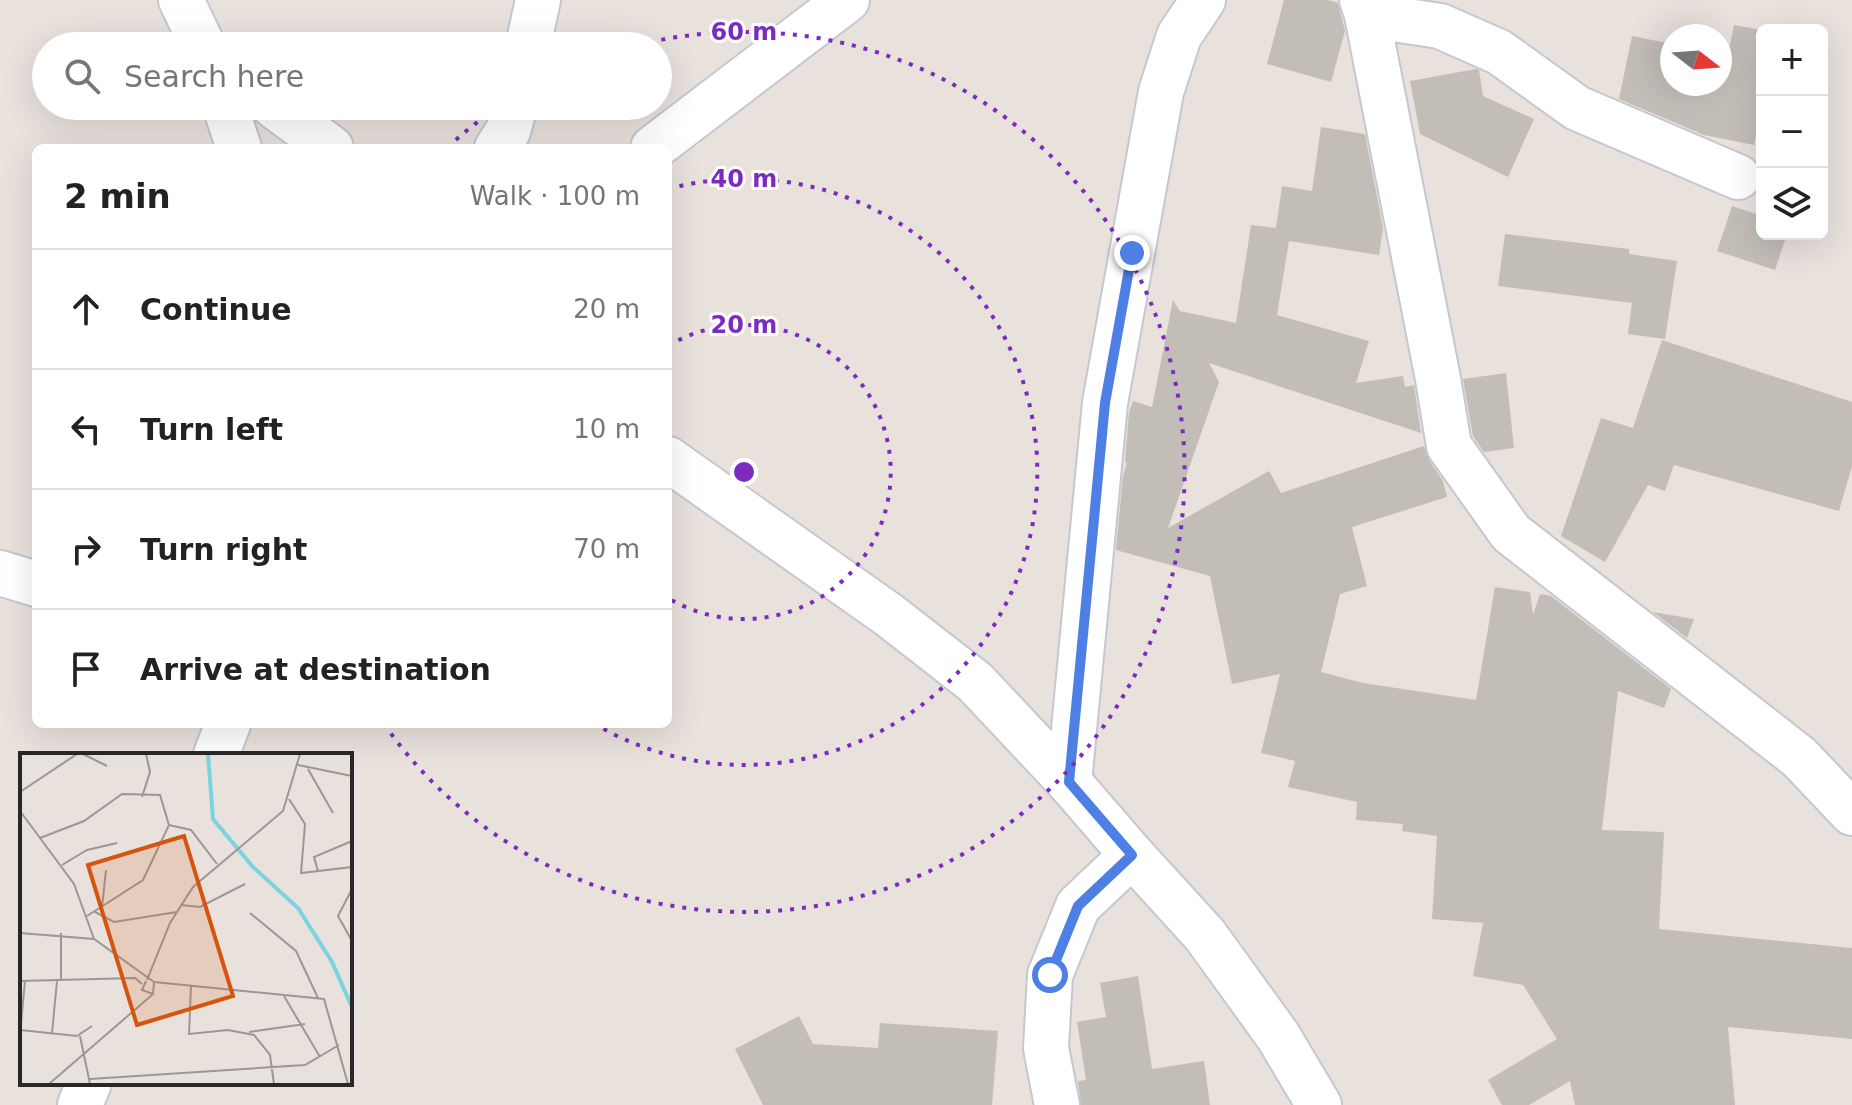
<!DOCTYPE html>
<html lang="en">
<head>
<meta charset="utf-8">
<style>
	body { margin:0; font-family:"DejaVu Sans",sans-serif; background:#f2f2f2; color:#222 }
	.controls { position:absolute; right:24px; top:24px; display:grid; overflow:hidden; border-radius:12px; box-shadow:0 8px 32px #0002 }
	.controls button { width:72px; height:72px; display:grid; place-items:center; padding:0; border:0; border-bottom:2px solid #e0e0e0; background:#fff; color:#222; font:40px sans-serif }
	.compass { position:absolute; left:1660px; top:24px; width:72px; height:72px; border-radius:50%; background:#fff; box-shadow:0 8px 32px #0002; rotate:107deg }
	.stop { position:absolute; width:24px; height:24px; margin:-18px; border:6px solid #4d7fe5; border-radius:50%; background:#fff }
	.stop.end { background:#4d7fe5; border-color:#fff; box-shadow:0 2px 8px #0008 }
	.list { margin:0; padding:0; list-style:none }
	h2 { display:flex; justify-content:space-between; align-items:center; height:104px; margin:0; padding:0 32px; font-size:34px }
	h2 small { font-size:26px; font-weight:400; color:#767676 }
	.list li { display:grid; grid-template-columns:52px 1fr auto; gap:24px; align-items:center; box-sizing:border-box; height:120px; padding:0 32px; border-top:2px solid #e0e0e0 }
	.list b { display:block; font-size:30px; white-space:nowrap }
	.list em { font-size:26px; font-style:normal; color:#767676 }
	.icon { flex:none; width:44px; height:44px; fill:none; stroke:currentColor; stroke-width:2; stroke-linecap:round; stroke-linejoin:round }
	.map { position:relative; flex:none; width:1852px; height:1105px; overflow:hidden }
	.search { position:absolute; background:#fff; box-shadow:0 8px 32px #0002; left:32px; top:32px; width:640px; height:88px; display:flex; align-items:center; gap:20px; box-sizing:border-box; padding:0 28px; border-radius:44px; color:#767676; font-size:30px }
	.panel { position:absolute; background:#fff; box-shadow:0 8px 32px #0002; left:32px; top:144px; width:640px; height:584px; border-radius:12px }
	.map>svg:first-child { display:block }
	.building { fill:#c2bdb7 }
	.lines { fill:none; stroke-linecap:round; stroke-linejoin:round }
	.street-casing { stroke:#c3c8d1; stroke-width:48 }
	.secondary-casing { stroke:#c3c8d1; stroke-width:48 }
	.street { stroke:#fff; stroke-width:44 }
	.secondary { stroke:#fff; stroke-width:44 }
	.route { stroke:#4d7fe5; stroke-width:10 }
	.ring { fill:none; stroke:#7b2cbf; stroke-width:4; stroke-dasharray:4 8 }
	.inset-river { fill:none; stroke:#7ad4e0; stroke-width:4 }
	.inset-road { fill:none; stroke:#9c9794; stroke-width:2 }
	.view { fill:#d5540f; fill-opacity:0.15; stroke:#d5540f; stroke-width:4 }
	.inset-edge { fill:none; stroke:#282828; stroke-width:4 }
	.centre { fill:#7b2cbf; stroke:#fff; stroke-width:4 }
	.ring-label { font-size:24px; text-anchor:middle; font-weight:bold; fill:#7b2cbf; stroke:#fff; stroke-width:6; stroke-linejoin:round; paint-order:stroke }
</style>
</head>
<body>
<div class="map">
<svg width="1852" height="1105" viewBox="0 0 1852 1105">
	<rect width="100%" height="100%" fill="#e9e1dc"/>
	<path class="building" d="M1284,0H1328L1338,3L1345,31L1331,82L1267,64Z
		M1734,25L1762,30V106L1754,145L1704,135L1619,99L1632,36L1672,44V84H1720V53L1728,55Z
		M1476,69L1479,70L1483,96L1534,119L1508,177L1420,134L1410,81Z
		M1321,127L1365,134L1383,228L1379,255L1289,241L1277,315L1369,341L1356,383L1403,376L1405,387L1414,385L1421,433L1209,363L1219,382L1168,528L1269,471L1281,493L1424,446L1429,460L1443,481L1447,497L1352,527L1367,586L1340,594L1321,672L1363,683L1476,700L1495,587L1530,592L1533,615L1540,594L1551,596L1671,689L1664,708L1618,691L1602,830L1664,832L1659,929L1852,948V1039L1728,1027L1735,1105H1575L1570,1081L1529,1105H1502L1488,1080L1557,1039L1523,985L1473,976L1483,923L1432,919L1437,836L1402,831L1403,824L1356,820L1357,802L1288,787L1295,761L1261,753L1280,674L1232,684L1210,576L1116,550L1123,476L1127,463L1125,462L1129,412L1133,401L1152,407L1173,300L1180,311L1236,323L1251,225L1276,228L1282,186L1312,191Z
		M1732,206L1762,216V234H1787L1775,270L1717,251Z
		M1505,234L1629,249V254L1677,261L1665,339L1628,334L1632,303L1498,286Z
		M1662,340L1852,402V466L1839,511L1674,465L1665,491L1648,485L1605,562L1561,536L1601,418L1633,428Z
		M1506,373L1514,448L1484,452L1473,436L1463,379Z
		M1653,612L1694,619L1687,638Z
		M1138,976L1152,1069L1204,1061L1210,1105H1081L1078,1081L1086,1080L1077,1022L1106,1017L1100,983Z
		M799,1016L813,1044L878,1048L880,1023L998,1031L992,1105H763L735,1049Z"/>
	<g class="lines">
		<g class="street-casing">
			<path id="street" d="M1362,0L1367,15L1438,379L1449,446L1511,533L1799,757L1852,813
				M1367,15L1440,26L1499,52L1577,108L1738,177
				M528,46L538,0
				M497,148L508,131L515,106
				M0,573L36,584
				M216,755L228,724
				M1069,782L1105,403L1161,92L1179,36L1203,0
				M80,1105L89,1083
				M1057,1105L1046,1048L1050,975L1078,906L1132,855"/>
		</g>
		<g class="secondary-casing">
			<path id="secondary" d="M181,0L203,46
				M225,106L239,148
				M274,106L331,148
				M653,148L847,0
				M668,459L889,615L975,682L1069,782L1132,855L1205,935L1278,1036L1319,1105"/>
		</g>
		<use href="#street" class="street"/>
		<use href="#secondary" class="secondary"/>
	</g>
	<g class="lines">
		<path class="route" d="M1050,975L1078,906L1132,855L1069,782L1105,403L1132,253"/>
	</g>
	<g class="ring">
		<path d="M668 346A147 147 0 1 1 668 598"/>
		<path d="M668 189A293 293 0 1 1 595 724"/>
		<path d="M447 148A440 440 0 0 1 498 107M638 45A440 440 0 1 1 384 724"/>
	</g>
	<g transform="translate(20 753)">
		<rect width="332" height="332" fill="#e9e1dc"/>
		<path class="inset-river" d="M188,1L193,66L233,114L278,155L312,209L332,254"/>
		<path class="inset-road" d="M63,1L87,13M278,12L332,23M288,16L313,60M0,39L57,1M122,44L130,19L126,1M269,46L285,71L281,120L332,114M0,58L54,131L74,186M149,72L171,77L197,111M20,85L64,68L102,41L140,42L149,72L123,127L67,163M42,112L67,97L97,90M298,118L294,104L332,88M332,136L318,163L332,188M161,152L180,154L225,131M82,154L86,117M75,159L94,169L157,159M230,160L276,198L298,245M0,180L74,186L134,229L133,241L122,237L126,228M127,227L150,170L173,134L263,58L280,1M0,228L115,225L122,231M41,228V180M134,229L304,246L328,331M171,233L169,281L208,277L234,282L250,302L254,331M264,243L300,304M0,277L57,283L72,273M229,279L285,271M32,280L37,228M0,282L5,228M60,283L70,331M70,326L285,312L319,292M29,331L132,242"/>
		<path class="view" d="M164,83L213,243L117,272L68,112Z"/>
		<rect width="332" height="332" class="inset-edge"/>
	</g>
	<circle cx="744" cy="472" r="12" class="centre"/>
	<g class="ring-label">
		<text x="744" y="40">60 m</text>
		<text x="744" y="187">40 m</text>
		<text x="744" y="333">20 m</text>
	</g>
</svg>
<div class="controls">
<button>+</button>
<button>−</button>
<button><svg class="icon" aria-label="layers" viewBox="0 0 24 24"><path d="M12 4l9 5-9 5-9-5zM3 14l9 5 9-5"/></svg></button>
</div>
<svg class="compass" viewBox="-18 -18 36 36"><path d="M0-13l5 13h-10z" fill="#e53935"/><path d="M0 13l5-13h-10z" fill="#767676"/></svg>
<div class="stop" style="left:1050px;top:975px"></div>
<div class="stop end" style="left:1132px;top:253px"></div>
<div class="search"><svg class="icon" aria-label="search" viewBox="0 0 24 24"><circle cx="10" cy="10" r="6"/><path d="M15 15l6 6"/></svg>Search here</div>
<section class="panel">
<h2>2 min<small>Walk · 100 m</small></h2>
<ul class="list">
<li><svg class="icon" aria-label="ahead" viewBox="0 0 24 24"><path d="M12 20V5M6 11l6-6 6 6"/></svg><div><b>Continue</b></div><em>20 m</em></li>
<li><svg class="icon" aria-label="left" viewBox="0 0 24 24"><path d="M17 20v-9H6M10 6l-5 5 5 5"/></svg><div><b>Turn left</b></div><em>10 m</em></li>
<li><svg class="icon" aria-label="right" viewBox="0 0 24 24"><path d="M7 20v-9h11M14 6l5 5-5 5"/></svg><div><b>Turn right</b></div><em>70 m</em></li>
<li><svg class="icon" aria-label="arrive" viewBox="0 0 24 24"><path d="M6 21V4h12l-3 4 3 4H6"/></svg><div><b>Arrive at destination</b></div></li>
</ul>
</section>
</div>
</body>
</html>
